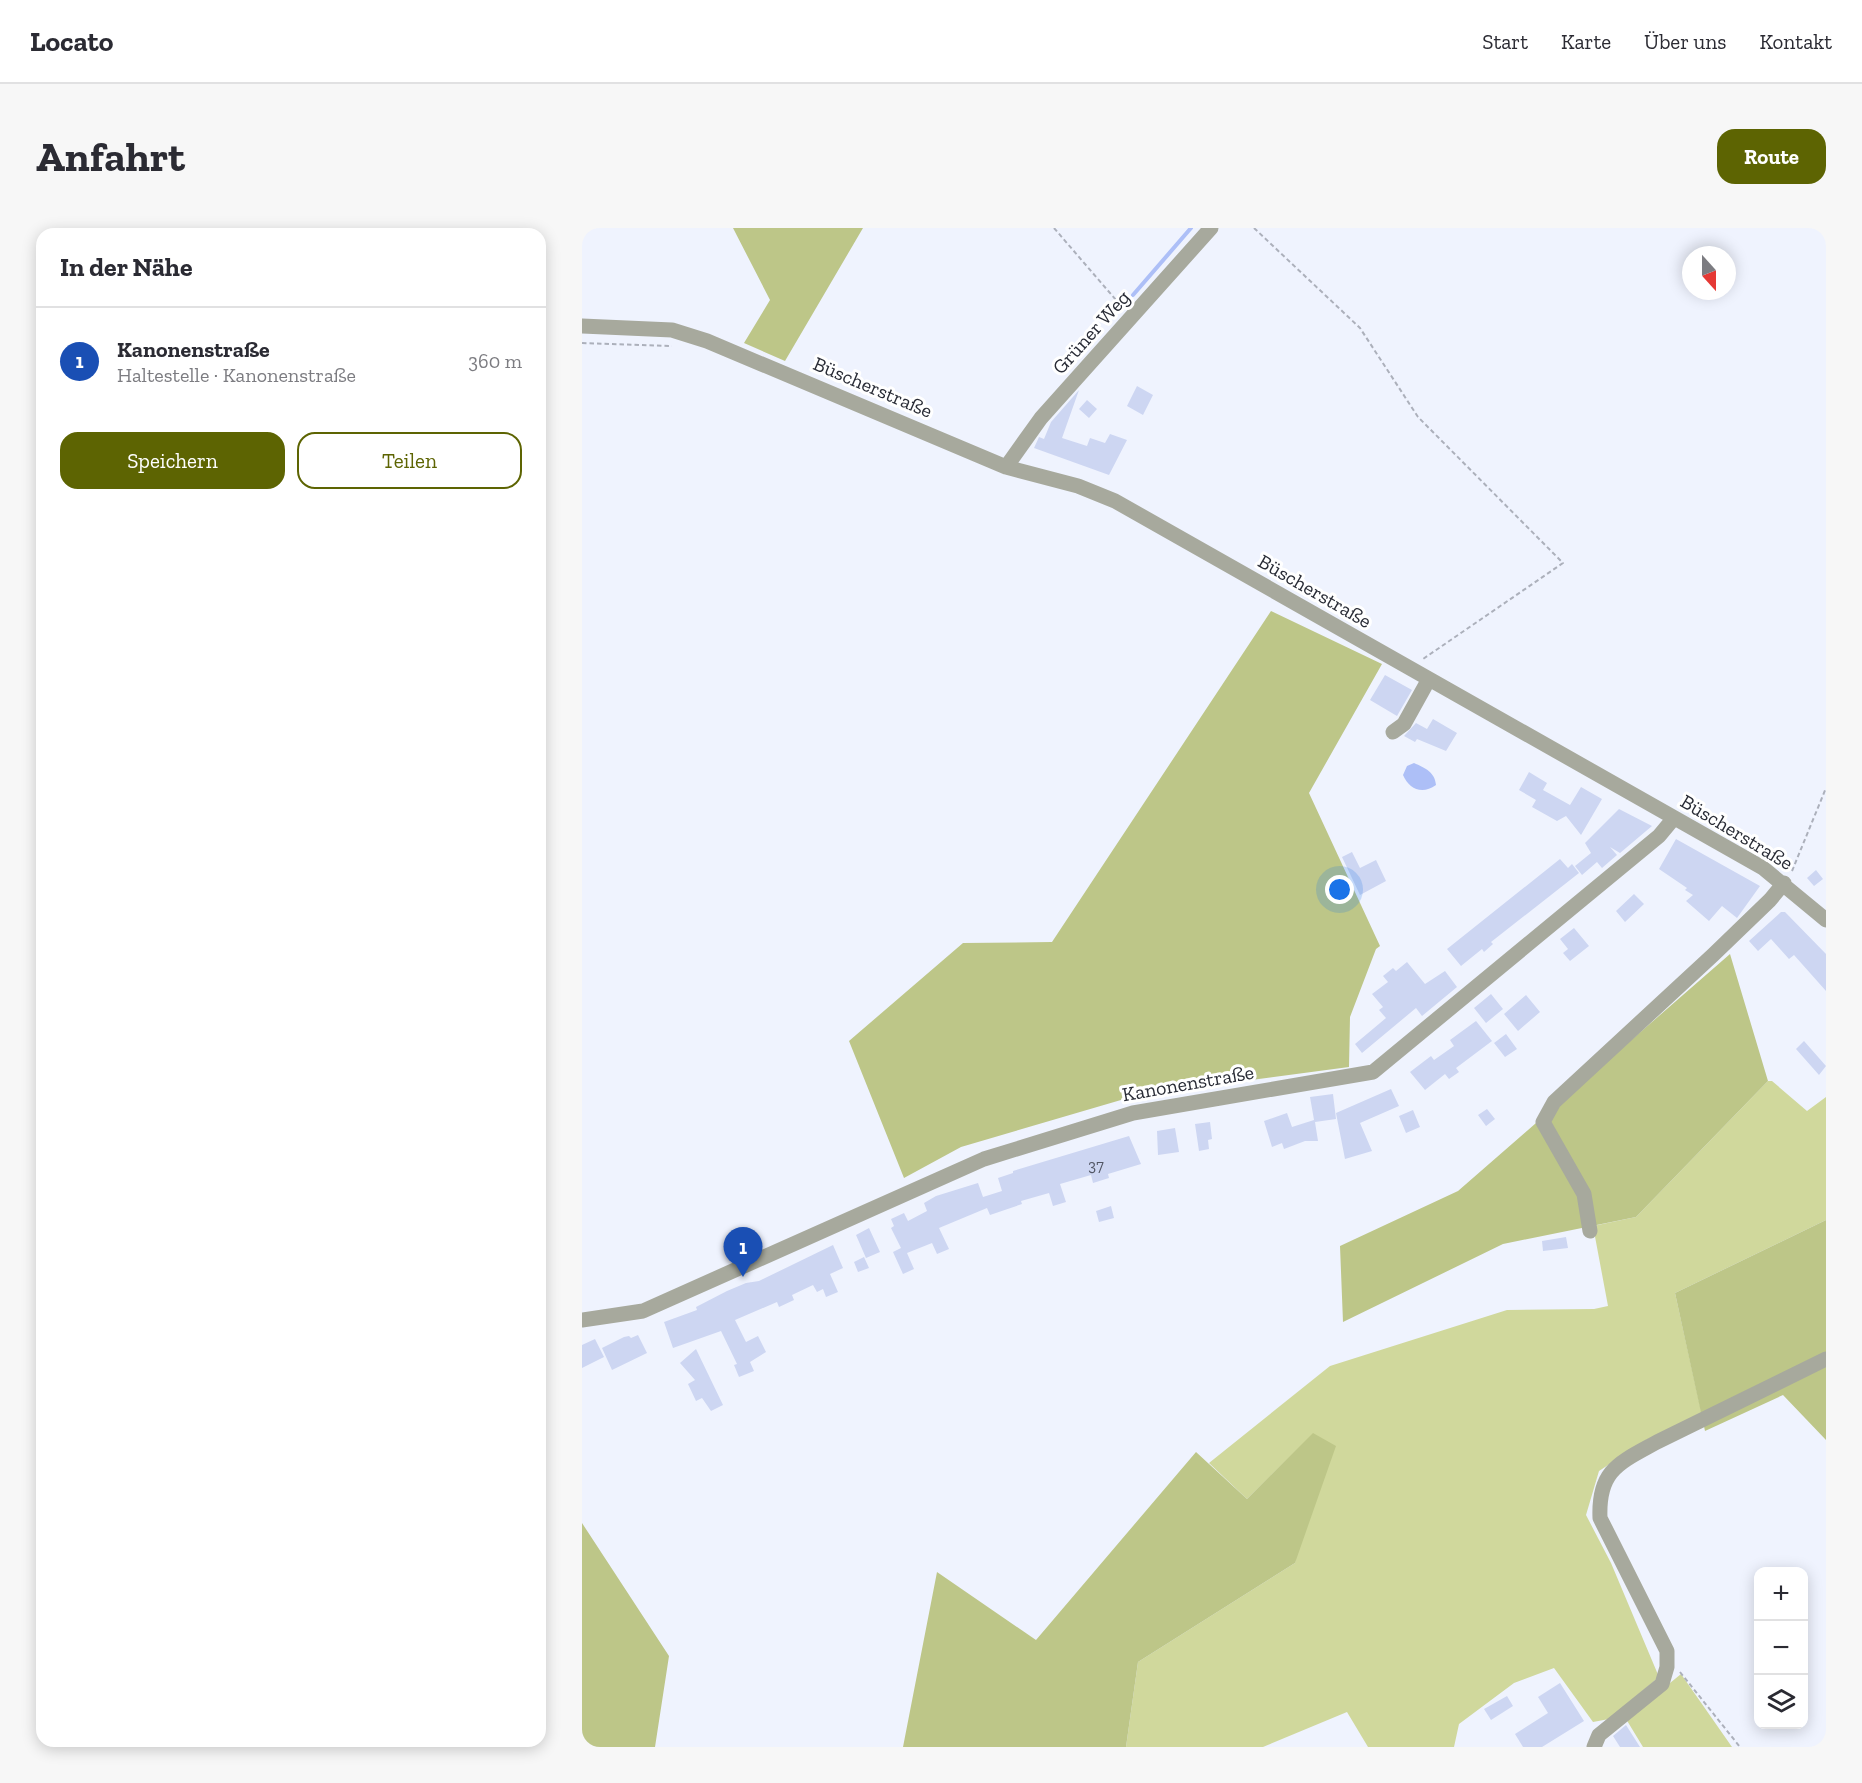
<!DOCTYPE html>
<html lang="de">
<head>
<meta charset="utf-8">
<style>
	body { margin:0; font-family:"Zilla Slab",serif; background:#f7f7f7; color:#2b2b33 }
	.controls { position:absolute; right:18px; bottom:18px; display:grid; overflow:hidden; border-radius:12px; box-shadow:0 3px 15px #0003 }
	.controls button { width:54px; height:54px; display:grid; place-items:center; padding:0; border:0; border-bottom:2px solid #e1e1e2; background:#fff; color:#2b2b33; font:30px sans-serif }
	.compass { position:absolute; left:1100px; top:18px; width:54px; height:54px; border-radius:50%; background:#fff; box-shadow:0 3px 15px #0003; rotate:159deg }
	.you { position:absolute; left:758px; top:662px; width:21px; height:21px; margin:-15px; border:4px solid #fff; border-radius:50%; background:#1a73e8; box-shadow:0 0 0 9px #1a73e833 }
	.badge { display:grid; place-items:center; width:39px; height:39px; border-radius:50%; background:#5d6402; color:#fff; font-size:20px; font-weight:700 }
	.pin { position:absolute; translate:-50% -50px; filter:drop-shadow(0 2px 3px #0008) }
	.pin::after { content:''; position:absolute; top:32px; width:21px; height:18px; background:inherit; clip-path:polygon(0 0,100% 0,50% 100%) }
	.list { margin:0; padding:0; list-style:none }
	h2 { display:flex; justify-content:space-between; align-items:center; height:78px; margin:0; padding:0 24px; font-size:26px }
	h2 small { font-size:20px; font-weight:400; color:#7c7c81 }
	.list li { display:grid; grid-template-columns:39px 1fr auto; gap:18px; align-items:center; box-sizing:border-box; height:108px; padding:0 24px; border-top:2px solid #e1e1e2 }
	.list b { display:block; font-size:22px; white-space:nowrap }
	.list p { margin:0; font-size:20px; white-space:nowrap; color:#7c7c81 }
	.list em { font-size:20px; font-style:normal; color:#7c7c81 }
	.actions { display:flex; gap:12px; padding:18px 24px }
	.actions a { flex:1; padding:14px 0; border:2px solid #5d6402; border-radius:18px; text-align:center; font-size:21px; color:#5d6402 }
	.actions .main { background:#5d6402; color:#fff }
	.icon { flex:none; width:33px; height:33px; fill:none; stroke:currentColor; stroke-width:2; stroke-linecap:round; stroke-linejoin:round }
	.map { position:relative; flex:none; width:1244px; height:1519px; overflow:hidden; border-radius:18px }
	header { display:flex; align-items:center; gap:36px; box-sizing:border-box; height:84px; padding:0 30px; background:#fff; border-bottom:2px solid #e1e1e2 }
	header strong { font-size:28px }
	nav { display:flex; gap:33px; margin-inline-start:auto; font-size:21px }
	.intro { display:flex; align-items:center; justify-content:space-between; box-sizing:border-box; height:144px; padding:0 36px }
	h1 { margin:0; font-size:42px }
	.button { padding:15px 27px; border-radius:18px; background:#5d6402; color:#fff; font-size:21px; font-weight:700 }
	main { display:flex; gap:36px; padding:0 36px }
	aside { flex:1; background:#fff; border-radius:18px; box-shadow:0 3px 15px #0003 }
	.map>svg:first-child { display:block }
	.green { fill:#d0d89c }
	.forest { fill:#bdc688 }
	.water { fill:#adbff7 }
	.lines { fill:none; stroke-linecap:round; stroke-linejoin:round }
	.stream { stroke:#adbff7; stroke-width:4 }
	.building { fill:#cdd6f2 }
	.path { stroke:#acb0bb; stroke-width:2; stroke-dasharray:4.5 3; stroke-linecap:butt }
	.minor { stroke:#a7a99d; stroke-width:15 }
	.labels { text-anchor:middle; stroke-width:6; stroke-linejoin:round; paint-order:stroke }
	.number-label { font-size:16px; fill:#515664 }
	.street-label { font-size:20px; fill:#282b35; stroke:#fff }
</style>
</head>
<body>
<header>
<strong>Locato</strong>
<nav><a>Start</a><a>Karte</a><a>Über uns</a><a>Kontakt</a></nav>
</header>
<div class="intro"><h1>Anfahrt</h1><a class="button">Route</a></div>
<main>
<aside>
<h2>In der Nähe<small></small></h2>
<ul class="list">
<li><span class="badge" style="background:#1a4fb4">1</span><div><b>Kanonenstraße</b><p>Haltestelle · Kanonenstraße</p></div><em>360 m</em></li>
</ul>
<div class="actions"><a class="main">Speichern</a><a>Teilen</a></div>
</aside>
<div class="map">
<svg width="1244" height="1519" viewBox="0 0 1244 1519">
	<rect width="100%" height="100%" fill="#eff3fe"/>
	<path class="green" d="M1186,853H1190L1225,883L1244,869V992L1093,1065L1120,1187L1064,1212L1017,1243L1004,1287L1029,1335L1077,1449L1027,1491L1011,1494L972,1440L932,1455L877,1496L872,1519H786L765,1484L681,1519H544L556,1434L713,1335L731,1206L665,1271L627,1235L748,1138L925,1082L1012,1081L1026,1078L1011,998L1054,989Z
		M1099,1446L1150,1519H1061L1044,1491Z"/>
	<path class="forest" d="M151,0H281L203,133L162,115L188,72Z
		M689,383L800,436L727,565L798,718L794,721L768,789L767,839L556,867L379,919L322,950L267,813L381,715L470,714Z
		M1148,726L1186,853L1054,989L921,1016L761,1094L758,1018L876,963Z
		M1244,992V1212L1201,1167L1123,1203L1093,1065Z
		M731,1205L754,1218L713,1335L556,1434L544,1519H321L355,1344L454,1412L614,1224L665,1271Z
		M0,1295L87,1428L73,1519H0Z"/>
	<path class="water" d="M832,535C843,540 853,544 854,557C840,567 827,561 821,547L825,538Z"/>
	<g class="lines">
		<path class="stream" d="M551,67L609,0"/>
	</g>
	<path class="building" d="M555,158L571,167L561,187L545,178Z
		M497,162L480,210L505,218L508,210L523,215L528,206L545,212L527,247L452,220L457,209L462,211L469,194Z
		M505,172L515,181L507,190L497,181Z
		M803,447L830,462L815,488L788,472Z
		M851,491L875,505L864,523L835,511L833,514L822,508L834,495L845,501Z
		M947,544L965,555L961,562L988,577L999,559L1020,571L999,607L984,588L975,593L950,579L954,572L937,562Z
		M1037,581L1070,598L1038,625L1028,619L1035,627L1020,640L1015,634L1000,647L993,638L1009,625L1003,615Z
		M1094,611L1178,658L1155,690L1140,678L1127,693L1104,673L1111,667L1103,662L1105,660L1077,641Z
		M770,624L778,640L794,632L804,653L778,667L760,629Z
		M978,631L986,640L990,636L997,645L909,714L911,716L902,724L900,721L879,738L865,721Z
		M1234,642L1241,651L1232,658L1225,650Z
		M1052,666L1062,676L1043,694L1034,683Z
		M1199,684H1203L1244,726V763L1212,727L1207,731L1189,711L1176,723L1167,713Z
		M992,700L1007,718L988,733L981,725L986,721L978,711Z
		M825,734L843,756L863,743L875,759L840,788L834,780L780,825L773,816L804,790L797,782L801,779L790,766L806,754L801,748L811,740L814,743Z
		M909,766L921,781L904,795L892,780Z
		M944,767L958,784L936,803L922,786Z
		M894,793L910,813L874,840L877,844L867,851L863,846L843,862L828,844L849,828L852,832L872,818L868,812Z
		M924,806L935,821L923,829L912,815Z
		M1222,813L1244,838L1237,847L1214,821Z
		M809,861L817,878L778,895L790,923L763,931L754,885Z
		M751,866L754,891L733,894L736,913H723L702,921L700,915L690,919L682,893L705,885L710,899L732,892L728,869Z
		M905,881L913,891L904,898L896,887Z
		M831,882L838,899L824,905L817,888Z
		M628,894L630,911L626,912L627,921L617,923L613,896Z
		M593,900L597,924L576,927L575,903Z
		M547,908L559,936L526,946L527,950L511,955L509,947L478,956L484,974L471,978L467,965L439,973L440,976L408,987L405,980L357,1000L367,1021L355,1026L350,1015L325,1025L332,1041L321,1046L311,1024L319,1020L309,1000L312,998L309,991L322,985L326,993L345,983L342,975L354,968L396,955L401,969L420,963L416,950L431,945V943Z
		M529,978L532,990L517,994L514,983Z
		M287,1000L298,1024L284,1030L274,1007Z
		M984,1009L986,1020L961,1023L960,1013Z
		M251,1017L261,1040L248,1046L256,1064L244,1069L241,1061L235,1064L231,1057L210,1067L212,1072L197,1079L195,1074L153,1092L164,1114L176,1108L184,1124L168,1134L172,1143L157,1149L152,1137L155,1136L139,1103L91,1120L82,1094L115,1082L114,1079L145,1063L164,1055L177,1053Z
		M282,1029L287,1040L276,1044L272,1034Z
		M56,1107L65,1125L30,1142L20,1120L42,1109L47,1108L49,1110Z
		M13,1111L22,1129L0,1140V1117Z
		M114,1121L141,1177L129,1183L120,1170L114,1173L106,1156L113,1152L98,1135Z
		M978,1455L1002,1493L960,1519H941L933,1506L966,1485L956,1469Z
		M925,1468L931,1478L909,1492L902,1481Z
		M1044,1497L1058,1519H1038L1031,1508Z"/>
	<g class="lines">
		<path class="path" d="M472,0L540,79
			M672,0L778,100L836,189L981,335L841,431
			M0,115L90,118
			M1210,643L1244,560
			M1098,1444L1158,1519"/>
		<path class="minor" d="M0,98L90,102L125,113L424,239L496,258L533,273L1181,640L1244,692
			M424,239L459,190L629,0
			M811,504L822,496L847,451
			M1008,1003L1002,966L961,894L972,874L1131,727L1188,672L1202,655
			M0,1092L61,1083L402,931L551,885L791,844L1077,608L1092,590
			M1012,1519L1017,1507L1080,1456L1085,1439V1423L1018,1290C1016,1242 1037,1235 1075,1214L1244,1131"/>
	</g>
	<g class="labels">
		<g class="number-label">
			<text x="514" y="943">37</text>
		</g>
		<g class="street-label">
			<text transform="translate(509 104) rotate(-48)" y="7">Grüner Weg</text>
			<text transform="translate(291 159) rotate(23)" y="7">Büscherstraße</text>
			<text transform="translate(733 363) rotate(30)" y="7">Büscherstraße</text>
			<text transform="translate(1155 604) rotate(31)" y="7">Büscherstraße</text>
			<text transform="translate(606 855) rotate(-10)" y="7">Kanonenstraße</text>
		</g>
	</g>
</svg>
<div class="controls">
<button>+</button>
<button>−</button>
<button><svg class="icon" aria-label="layers" viewBox="0 0 24 24"><path d="M12 4l9 5-9 5-9-5zM3 14l9 5 9-5"/></svg></button>
</div>
<svg class="compass" viewBox="-18 -18 36 36"><path d="M0-13l5 13h-10z" fill="#e53935"/><path d="M0 13l5-13h-10z" fill="#7c7c81"/></svg>
<div class="you"></div>
<div class="pin badge" style="left:161px;top:1049px;background:#1a4fb4">1</div>
</div>
</main>
</body>
</html>
